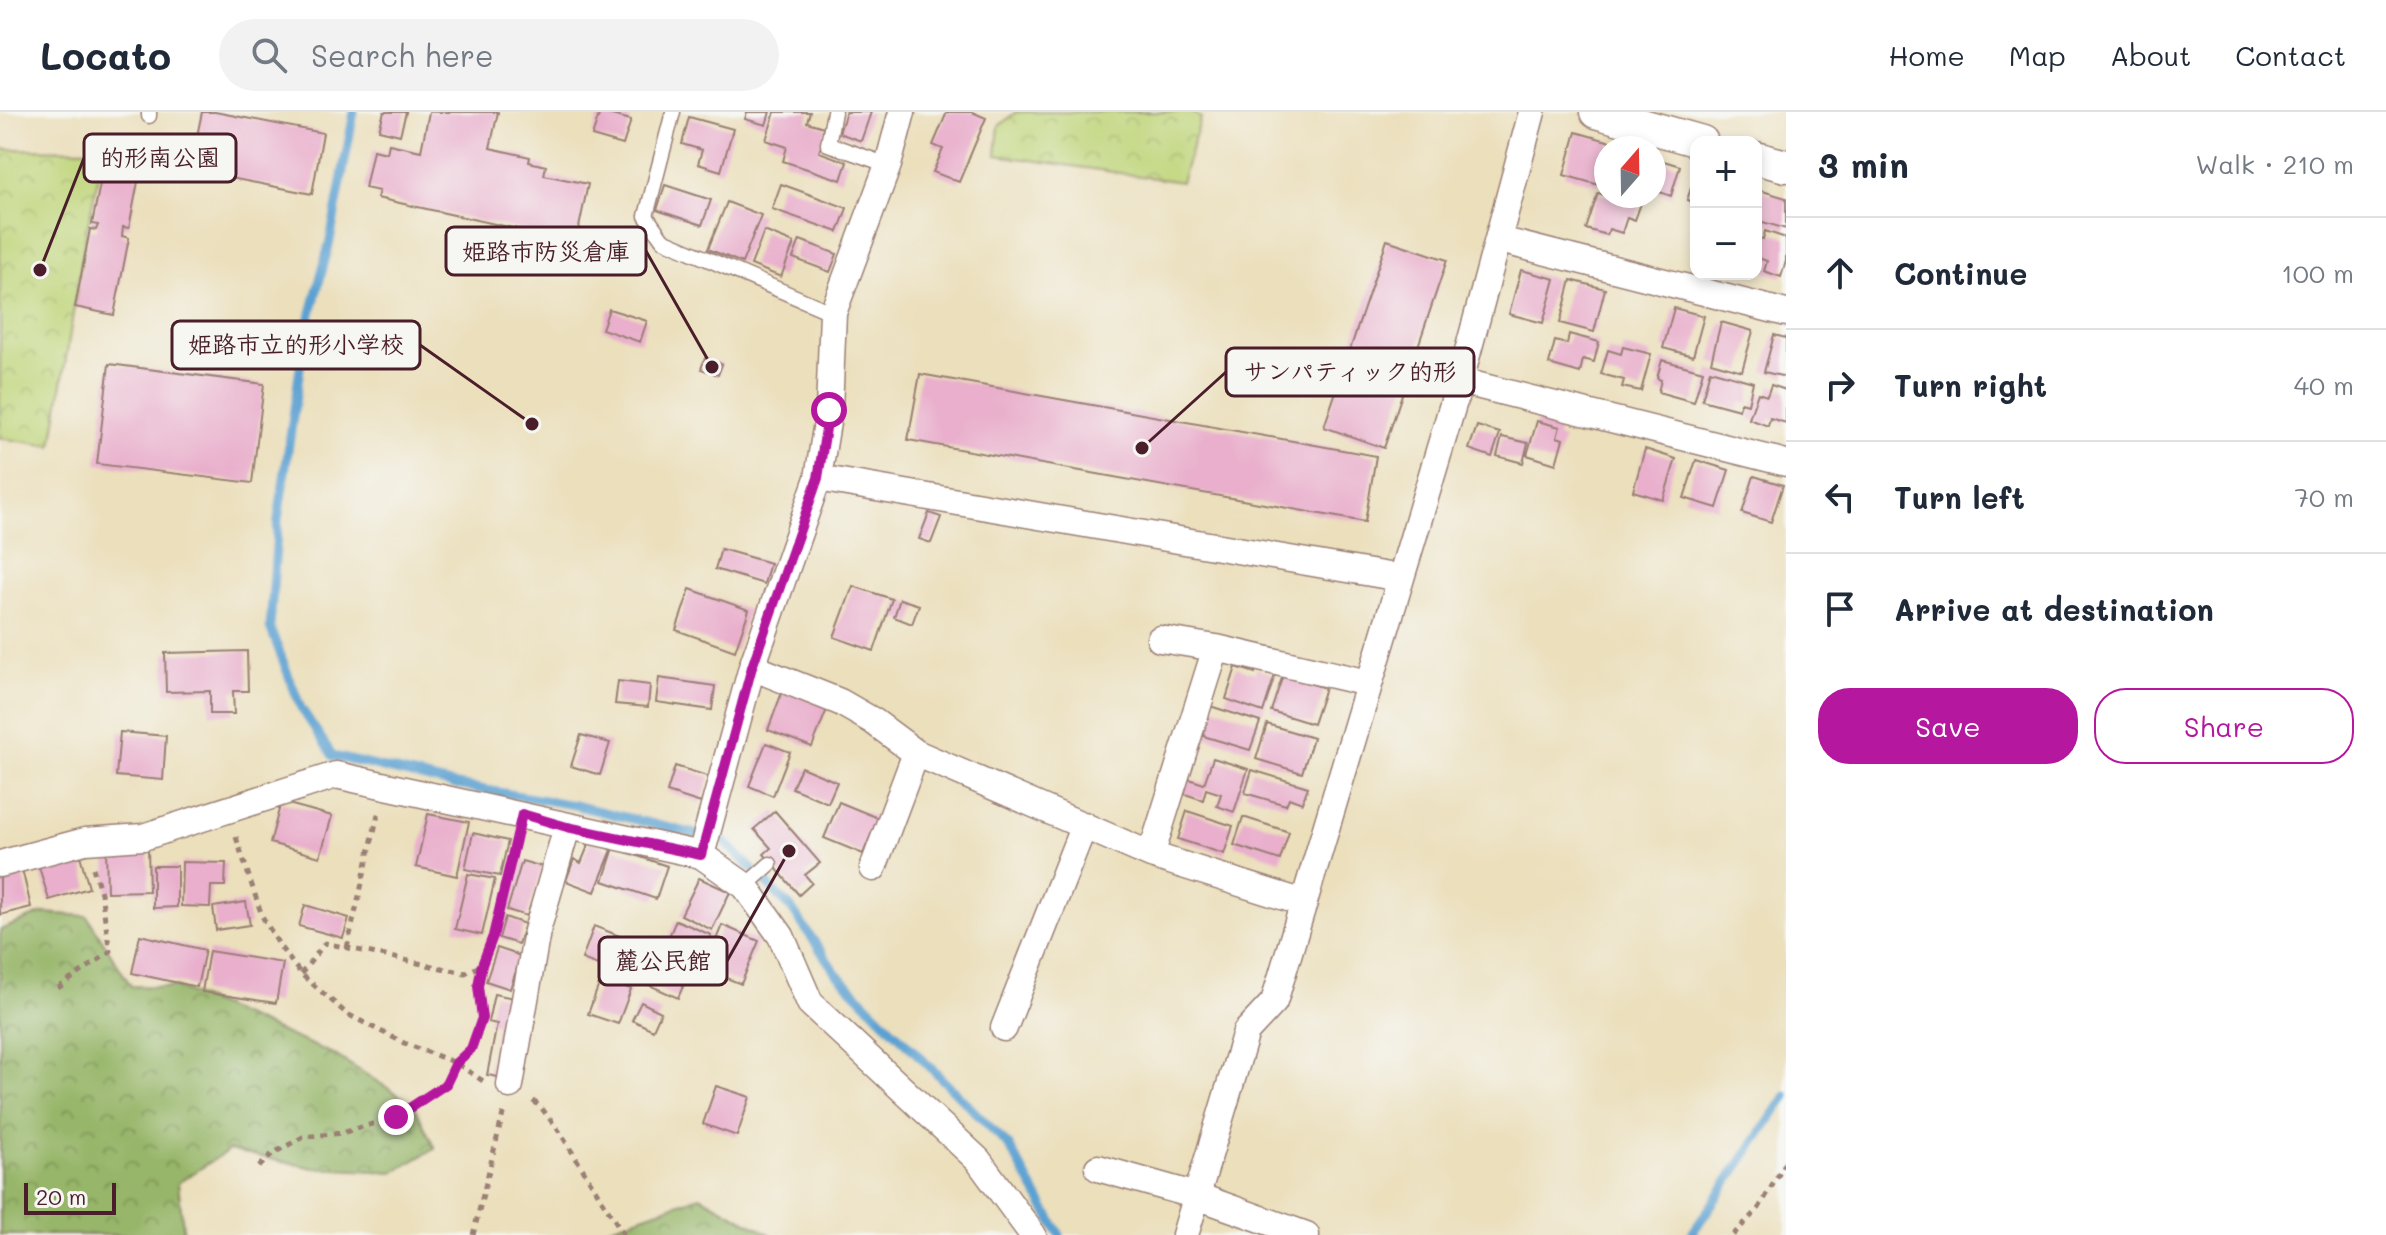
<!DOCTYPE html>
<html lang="en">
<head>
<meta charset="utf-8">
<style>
	body { margin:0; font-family:Mali,"Klee One",sans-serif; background:#f2f2f3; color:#1f2937 }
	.controls { position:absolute; right:24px; top:24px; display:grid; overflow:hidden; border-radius:16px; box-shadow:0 4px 12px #0003 }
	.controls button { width:72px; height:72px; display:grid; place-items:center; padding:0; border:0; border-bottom:2px solid #e0e1e3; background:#fff; color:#1f2937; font:40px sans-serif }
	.compass { position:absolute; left:1594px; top:24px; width:72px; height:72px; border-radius:50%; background:#fff; box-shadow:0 4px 12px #0003; rotate:20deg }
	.scale { position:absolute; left:24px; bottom:20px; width:92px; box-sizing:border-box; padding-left:8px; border:4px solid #4a1f2b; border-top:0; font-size:22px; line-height:28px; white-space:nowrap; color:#4a1f2b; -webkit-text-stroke:6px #f6f6f2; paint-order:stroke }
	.stop { position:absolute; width:24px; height:24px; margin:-18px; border:6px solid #b5179e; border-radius:50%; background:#fff }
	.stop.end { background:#b5179e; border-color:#fff; box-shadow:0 2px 8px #0008 }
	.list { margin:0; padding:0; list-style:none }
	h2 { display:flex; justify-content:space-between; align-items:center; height:104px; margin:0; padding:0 32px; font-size:34px }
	h2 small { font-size:26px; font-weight:400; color:#747a83 }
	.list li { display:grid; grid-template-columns:52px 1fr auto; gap:24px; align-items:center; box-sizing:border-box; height:112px; padding:0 32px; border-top:2px solid #e0e1e3 }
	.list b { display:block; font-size:30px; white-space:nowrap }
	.list em { font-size:26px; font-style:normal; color:#747a83 }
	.actions { display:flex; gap:16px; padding:24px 32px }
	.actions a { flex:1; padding:18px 0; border:2px solid #b5179e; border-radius:32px; text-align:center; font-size:28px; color:#b5179e }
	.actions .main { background:#b5179e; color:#fff }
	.icon { flex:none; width:44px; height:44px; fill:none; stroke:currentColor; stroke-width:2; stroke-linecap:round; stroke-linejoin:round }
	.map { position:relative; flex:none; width:1786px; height:1123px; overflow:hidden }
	header { display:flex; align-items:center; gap:48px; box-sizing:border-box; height:112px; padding:0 40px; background:#fff; border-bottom:2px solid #e0e1e3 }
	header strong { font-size:38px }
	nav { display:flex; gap:44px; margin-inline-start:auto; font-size:28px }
	.search { width:560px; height:72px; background:#f2f2f3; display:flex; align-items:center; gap:20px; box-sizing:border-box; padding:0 28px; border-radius:44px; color:#747a83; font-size:30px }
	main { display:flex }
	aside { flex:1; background:#fff }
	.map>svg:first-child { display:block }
	.forest { fill:url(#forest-crowns); stroke:#706a4a; stroke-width:2 }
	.park { fill:url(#park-crowns); stroke:#847a52; stroke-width:2 }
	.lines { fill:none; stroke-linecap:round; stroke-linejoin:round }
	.stream { stroke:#5ca1d1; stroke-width:9 }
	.building { fill:#e9afcc }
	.service-casing { stroke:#9a7f74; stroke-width:17 }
	.minor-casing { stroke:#9a7f74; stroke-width:29 }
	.tertiary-casing { stroke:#9a7f74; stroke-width:35 }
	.path { stroke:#9a7f74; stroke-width:5; stroke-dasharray:6 6; stroke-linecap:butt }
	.service { stroke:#fff; stroke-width:14 }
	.minor { stroke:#fff; stroke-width:26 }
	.tertiary { stroke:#fff; stroke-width:32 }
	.route { stroke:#b5179e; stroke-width:10 }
	.leader { fill:none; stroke:#4a1f2b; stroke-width:3 }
	.callout-dot { fill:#4a1f2b; stroke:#f6f6f2; stroke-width:3 }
	.callout { fill:#f6f6f2; stroke:#4a1f2b; stroke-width:3 }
	.callout-label { font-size:24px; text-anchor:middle; font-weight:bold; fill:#4a1f2b }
</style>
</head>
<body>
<header>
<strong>Locato</strong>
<div class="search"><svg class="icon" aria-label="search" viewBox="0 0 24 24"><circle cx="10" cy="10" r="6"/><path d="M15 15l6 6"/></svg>Search here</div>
<nav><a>Home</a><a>Map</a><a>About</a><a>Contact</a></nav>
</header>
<main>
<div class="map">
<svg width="1786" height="1123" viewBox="0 0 1786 1123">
	<defs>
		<pattern id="forest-crowns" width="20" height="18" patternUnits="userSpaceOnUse" patternTransform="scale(2)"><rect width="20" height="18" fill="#97b669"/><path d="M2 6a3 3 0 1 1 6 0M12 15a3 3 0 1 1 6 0" fill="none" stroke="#7d9357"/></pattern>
		<pattern id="park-crowns" width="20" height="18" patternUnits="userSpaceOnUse" patternTransform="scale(2)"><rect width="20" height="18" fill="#bfd579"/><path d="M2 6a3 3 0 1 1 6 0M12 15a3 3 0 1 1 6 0" fill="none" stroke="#a6b669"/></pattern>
	</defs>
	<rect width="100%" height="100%" fill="#f6f6f2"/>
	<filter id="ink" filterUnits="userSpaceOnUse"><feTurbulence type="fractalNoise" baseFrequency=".0125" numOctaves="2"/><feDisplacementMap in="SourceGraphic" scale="16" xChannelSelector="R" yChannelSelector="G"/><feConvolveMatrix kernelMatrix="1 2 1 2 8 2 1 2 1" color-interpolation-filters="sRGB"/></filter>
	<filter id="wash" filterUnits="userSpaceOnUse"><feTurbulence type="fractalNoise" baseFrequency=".006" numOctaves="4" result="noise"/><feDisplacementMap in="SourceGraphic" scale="32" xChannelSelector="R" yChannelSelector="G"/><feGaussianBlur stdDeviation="1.8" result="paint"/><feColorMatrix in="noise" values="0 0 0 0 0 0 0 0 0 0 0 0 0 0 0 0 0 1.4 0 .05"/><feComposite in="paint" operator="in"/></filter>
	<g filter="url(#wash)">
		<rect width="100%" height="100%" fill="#ebdfbc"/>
		<path class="forest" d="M43,801L87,804L131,874L175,875L333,942L413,992L435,1036L394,1060L314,1056L229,1038L178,1071L184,1123H0V818Z
			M700,1084L771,1123H588Z"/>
		<path class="park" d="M1016,0H1191L1201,6L1181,70L996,43L999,14Z
			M0,37L104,38L85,126L52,334L0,326Z"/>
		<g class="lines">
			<path class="stream" d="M354,0L330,129L304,228L278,408L270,515L301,596L333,644L451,672L574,693L724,729L791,796L836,861L1009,1034L1060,1123
				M1691,1123L1786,984"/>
		</g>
		<g id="blocks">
			<path class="building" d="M202,0H215L323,21L312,82L190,58Z
				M384,0H406L400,23L379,18Z
				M429,0H498L490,36L530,45L529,50L546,54L544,63L588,72L576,130L377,86L379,79L365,76L373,38L387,41L389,32L421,39Z
				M600,0L631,8L623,33L592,24Z
				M747,0H770L766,13L745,7Z
				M775,0H810L807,10L827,16L819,40L847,50L841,68L783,49L787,35L766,28Z
				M846,0H871L861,29L839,21Z
				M947,0H972L986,6L959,70L933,60L943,37L933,33Z
				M689,5L733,17L721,59L698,52L702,38L682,32Z
				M1576,20L1611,30L1609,36H1606V48L1599,73L1564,63Z
				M108,32L144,39L129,116L123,115L122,124L129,126L114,203L75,195L90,117L96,118L98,113L92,112Z
				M1654,46L1680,54L1671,84L1654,78Z
				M1696,61V91L1687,88Z
				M781,72L847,96L838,120L772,97Z
				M665,73L711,88L702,113L657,98Z
				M1759,78L1786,86V117L1756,108Z
				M1598,81L1609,84H1622L1641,91L1635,108L1627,105L1622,121L1609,117L1607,123L1586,117Z
				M727,90L761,103L742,151L708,137Z
				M764,119L794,131L781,165L751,153Z
				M1765,119L1786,126V149L1781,165L1764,159L1767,149L1756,145V125L1763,127Z
				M800,128L837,142L830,160L793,146Z
				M1387,128L1447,148L1384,336L1324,315Z
				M1521,158L1555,167L1543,211L1509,202Z
				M1571,168L1605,177L1594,220L1560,211Z
				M1674,196L1704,204L1693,244L1663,236Z
				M609,197L647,209L640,230L602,217Z
				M1721,210L1753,219L1742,259L1711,250Z
				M1569,222L1599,230L1594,250L1583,247L1580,261L1549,252L1555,229L1567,232Z
				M1774,223L1786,226V265L1764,260Z
				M1623,235L1651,242L1641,279L1622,275L1624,268L1601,262L1608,238L1621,242Z
				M705,246L722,252L718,263L701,257Z
				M1662,248L1703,259L1694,290L1658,280L1661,268L1657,266Z
				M109,252L264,272L252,371L97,352Z
				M1710,258L1753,270L1748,292L1741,290L1739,298L1702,288Z
				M920,262L1376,344L1365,410L908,328Z
				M1771,273L1786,278V311L1770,306L1768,314L1749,307L1758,281L1767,284Z
				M1537,309L1560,315L1557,325L1563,327L1556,352L1527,343Z
				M1477,314L1500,321L1492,345L1469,337Z
				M1502,325L1528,331L1523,351L1497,344Z
				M1645,337L1676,347L1663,388L1633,379Z
				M1696,348L1729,358L1717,396L1684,386Z
				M1754,364L1783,373L1771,410L1742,401Z
				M929,401L941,405L931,431L919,427Z
				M721,437L770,451L764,472L715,457Z
				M853,474L892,487L874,539L834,525Z
				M690,477L749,498L735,539L676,518Z
				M900,487L919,493L912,512L894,505Z
				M247,539L248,579H233L234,602H210V579L166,580L165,541Z
				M1236,555L1255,561L1256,556L1275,563L1263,600L1226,587Z
				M1283,563L1325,576L1313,612L1271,599Z
				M659,566L715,574L712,598L656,590Z
				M618,569L650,573L648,595L615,592Z
				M784,575L829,592L812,635L768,618Z
				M1210,594L1260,610L1250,638L1200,623Z
				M1267,612L1313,626L1302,661L1256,647Z
				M120,620L166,624L163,668L116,664Z
				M581,623L610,631L600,663L571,654Z
				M766,631L790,640L773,684L749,674Z
				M1213,646L1248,657L1234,700L1217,694L1221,682L1206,677L1203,688L1182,681L1186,666L1204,672Z
				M675,654L710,665L701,691L667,680Z
				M801,655L837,670L828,691L792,676Z
				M1252,658L1308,675L1302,691L1289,686L1286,693L1245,681Z
				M281,690L332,704L320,745L270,731Z
				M839,690L878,706L863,742L824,726Z
				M775,699L820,751L805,763L812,771L799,783L764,742L771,736L754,717Z
				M1187,699L1233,714L1224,742L1178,727Z
				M428,702L469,710L457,764L416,755Z
				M1243,705L1289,720L1280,748L1234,733Z
				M473,721L508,729L500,764L465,757Z
				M590,729L612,738L595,780L566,769L574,747L581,751Z
				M106,734H148L149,779L107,780Z
				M78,736L89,776L49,788L37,748Z
				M614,736L667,754L656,787L603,769Z
				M522,749L543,755L527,804L507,798Z
				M182,750L226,751L225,774H211L210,795L181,794Z
				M153,754H177V795L153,796Z
				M22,757L31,795L0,803V762Z
				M468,762L495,767L482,823L455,817Z
				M699,766L730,780L712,818L681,803Z
				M246,790L250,813L216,818L213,795Z
				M305,793L349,806L343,826L299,814Z
				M505,805L525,812L518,832L499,826Z
				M676,808L711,823L699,849L665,834Z
				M722,813L759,829L741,872L704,857Z
				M594,814L645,834L632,866L582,847Z
				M140,823L205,838L197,875L132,861Z
				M497,836L521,844L510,877L486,869Z
				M663,836L694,849L678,886L647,872Z
				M209,839L283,851L276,891L202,880Z
				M601,867L631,877L618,912L588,902Z
				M494,882L519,887L504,966L487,963L497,912L488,910Z
				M641,890L661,900L653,918L632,908Z
				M716,974L750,985L737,1024L703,1012Z"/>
		</g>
	</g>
	<g filter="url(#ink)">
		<use href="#blocks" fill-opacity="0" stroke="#9a7f74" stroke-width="2"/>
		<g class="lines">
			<g class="service-casing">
				<path id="service" d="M673,0L646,104L663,128L833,201
					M834,0L828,32L888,53
					M149,4V0
					M745,774L770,752"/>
			</g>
			<g class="minor-casing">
				<path id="minor" d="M1500,128L1786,201
					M1460,269L1786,351
					M818,366L1400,466
					M1160,527L1216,536L1368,571
					M1216,536L1151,743L1304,791
					M752,555L840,590L873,609L916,641L1151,743
					M701,743L752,555L818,366L829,298L833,201L888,53L902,0
					M0,752L85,729L143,725L336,663L701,743L745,774L781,824L810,891L978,1048L1033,1123
					M873,756L916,641
					M1004,916L1084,713
					M510,973L537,819L567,715
					M1098,1056L1197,1084L1306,1123
					M1185,1123L1246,920L1274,890L1460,269L1532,0"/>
			</g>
			<g class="tertiary-casing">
				<path id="tertiary" d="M1596,0L1702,30
					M1756,46L1786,54"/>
			</g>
			<path class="path" d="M236,725L262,804L281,836L301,862L347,902L404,931L456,951L483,969
				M347,836L379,698
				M301,862L325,831L465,861L482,853L493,824L515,730
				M58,876L110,840L101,781L93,756
				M533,989L540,994L559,1019L624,1123
				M259,1055L272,1042L303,1025L342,1021L396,1005L446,972L456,951L471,937L482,906L478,874L481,854
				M473,1123L504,998
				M1733,1123L1759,1096L1786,1050"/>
			<use href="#service" class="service"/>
			<use href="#minor" class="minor"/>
			<use href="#tertiary" class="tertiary"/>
		</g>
	</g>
	<g class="lines" filter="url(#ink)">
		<path class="route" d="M396,1005L446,972L456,951L471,937L482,906L478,874L482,853L493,824L522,702L567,715L701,743L752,555L818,366L829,298"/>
	</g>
	<path class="leader" d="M40 158L84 46M712 255L646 139M532 312L420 233M1142 336L1226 260M789 739L727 849"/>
	<g class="callout-dot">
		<circle cx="40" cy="158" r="8"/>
		<circle cx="712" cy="255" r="8"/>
		<circle cx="532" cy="312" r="8"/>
		<circle cx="1142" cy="336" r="8"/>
		<circle cx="789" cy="739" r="8"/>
	</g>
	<g class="callout">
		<rect x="84" y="22" width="152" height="48" rx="8"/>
		<rect x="446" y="115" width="200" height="48" rx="8"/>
		<rect x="172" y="209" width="248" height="48" rx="8"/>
		<rect x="1226" y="236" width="248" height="48" rx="8"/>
		<rect x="599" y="825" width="128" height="48" rx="8"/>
	</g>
	<g class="callout-label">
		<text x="160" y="54">的形南公園</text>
		<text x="546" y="148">姫路市防災倉庫</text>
		<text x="296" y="241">姫路市立的形小学校</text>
		<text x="1350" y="268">サンパティック的形</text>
		<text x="663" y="857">麓公民館</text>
	</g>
</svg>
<div class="controls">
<button>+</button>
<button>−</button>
</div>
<svg class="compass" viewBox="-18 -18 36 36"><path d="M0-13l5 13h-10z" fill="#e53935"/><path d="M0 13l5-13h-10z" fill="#747a83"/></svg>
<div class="scale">20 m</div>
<div class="stop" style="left:829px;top:298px"></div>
<div class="stop end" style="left:396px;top:1005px"></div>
</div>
<aside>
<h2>3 min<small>Walk · 210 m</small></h2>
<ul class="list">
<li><svg class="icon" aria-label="ahead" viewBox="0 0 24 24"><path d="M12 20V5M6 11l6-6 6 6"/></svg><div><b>Continue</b></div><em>100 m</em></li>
<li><svg class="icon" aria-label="right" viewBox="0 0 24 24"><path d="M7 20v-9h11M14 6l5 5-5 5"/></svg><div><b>Turn right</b></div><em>40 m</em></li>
<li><svg class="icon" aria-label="left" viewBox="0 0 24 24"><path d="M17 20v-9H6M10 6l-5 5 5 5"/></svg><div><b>Turn left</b></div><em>70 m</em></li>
<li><svg class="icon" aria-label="arrive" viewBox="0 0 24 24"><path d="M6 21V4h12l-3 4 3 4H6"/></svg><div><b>Arrive at destination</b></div></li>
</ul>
<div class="actions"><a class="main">Save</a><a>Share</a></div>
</aside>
</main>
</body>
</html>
